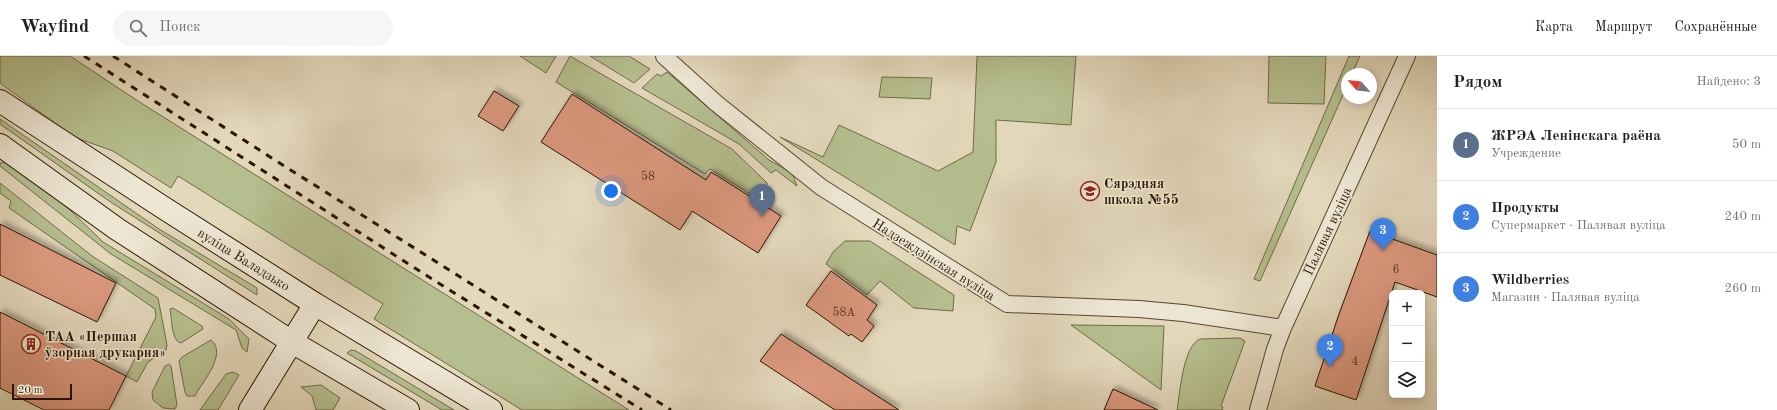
<!DOCTYPE html>
<html lang="ru">
<head>
<meta charset="utf-8">
<style>
	body { margin:0; font-family:"Old Standard TT",serif; background:#f6f6f6; color:#222 }
	.controls { position:absolute; right:12px; bottom:12px; display:grid; overflow:hidden; border-radius:6px; box-shadow:0 2px 10px #0003 }
	.controls button { width:36px; height:36px; display:grid; place-items:center; padding:0; border:0; border-bottom:1px solid #e0e0e0; background:#fff; color:#222; font:20px sans-serif }
	.compass { position:absolute; left:1341px; top:12px; width:36px; height:36px; border-radius:50%; background:#fff; box-shadow:0 2px 10px #0003; rotate:297deg }
	.scale { position:absolute; left:12px; bottom:10px; width:60px; box-sizing:border-box; padding-left:4px; border:2px solid #2d1500; border-top:0; font-size:11px; line-height:14px; white-space:nowrap; color:#2d1500; -webkit-text-stroke:3px #ede6d3; paint-order:stroke }
	.you { position:absolute; left:611px; top:135px; width:14px; height:14px; margin:-10px; border:3px solid #fff; border-radius:50%; background:#1a73e8; box-shadow:0 0 0 6px #1a73e833 }
	.badge { display:grid; place-items:center; width:26px; height:26px; border-radius:50%; background:#1a73e8; color:#fff; font-size:13px; font-weight:700 }
	.pin { position:absolute; translate:-50% -33px; filter:drop-shadow(0 1px 2px #0008) }
	.pin::after { content:''; position:absolute; top:21px; width:14px; height:12px; background:inherit; clip-path:polygon(0 0,100% 0,50% 100%) }
	.list { margin:0; padding:0; list-style:none }
	h2 { display:flex; justify-content:space-between; align-items:center; height:52px; margin:0; padding:0 16px; font-size:17px }
	h2 small { font-size:13px; font-weight:400; color:#767676 }
	.list li { display:grid; grid-template-columns:26px 1fr auto; gap:12px; align-items:center; box-sizing:border-box; height:72px; padding:0 16px; border-top:1px solid #e0e0e0 }
	.list b { display:block; font-size:15px; white-space:nowrap }
	.list p { margin:0; font-size:13px; white-space:nowrap; color:#767676 }
	.list em { font-size:13px; font-style:normal; color:#767676 }
	.icon { flex:none; width:22px; height:22px; fill:none; stroke:currentColor; stroke-width:2; stroke-linecap:round; stroke-linejoin:round }
	.map { position:relative; flex:none; width:1437px; height:354px; overflow:hidden }
	header { display:flex; align-items:center; gap:24px; box-sizing:border-box; height:56px; padding:0 20px; background:#fff; border-bottom:1px solid #e0e0e0 }
	header strong { font-size:19px }
	nav { display:flex; gap:22px; margin-inline-start:auto; font-size:14px }
	.search { width:280px; height:36px; background:#f6f6f6; display:flex; align-items:center; gap:10px; box-sizing:border-box; padding:0 14px; border-radius:22px; color:#767676; font-size:15px }
	main { display:flex }
	aside { flex:1; background:#fff }
	.map>svg:first-child { display:block }
	.green { fill:#b5be8f; stroke:#716a48 }
	.building { fill:#db987e; stroke:#2d1500; filter:url(#shadow) }
	.lines { fill:none; stroke-linecap:round; stroke-linejoin:round }
	.minor-casing { stroke:#5a462f; stroke-width:18 }
	.secondary-casing { stroke:#2d1500; stroke-width:24 }
	.minor { stroke:#ede6d3; stroke-width:16 }
	.secondary { stroke:#ede6d3; stroke-width:22 }
	.rail { stroke:#2d1500; stroke-width:3; stroke-dasharray:7 7; stroke-linecap:butt }
	.labels { text-anchor:middle; stroke-width:3; stroke-linejoin:round; paint-order:stroke }
	.number-label { font-size:12px; fill:#583620 }
	.poi-label { font-size:14px; font-weight:bold; fill:#2d1500; stroke:#ede6d3; text-anchor:start }
	.street-label { font-size:14px; fill:#2d1500; stroke:#ede6d3 }
</style>
</head>
<body>
<header>
<strong>Wayfind</strong>
<div class="search"><svg class="icon" aria-label="search" viewBox="0 0 24 24"><circle cx="10" cy="10" r="6"/><path d="M15 15l6 6"/></svg>Поиск</div>
<nav><a>Карта</a><a>Маршрут</a><a>Сохранённые</a></nav>
</header>
<main>
<div class="map">
<svg width="1437" height="354" viewBox="0 0 1437 354">
	<defs>
		<filter id="shadow"><feDropShadow dx="3.5" dy="-3.5" stdDeviation="2" flood-color="#0004"/></filter>
	</defs>
	<rect width="100%" height="100%" fill="#e3d8bb"/>
	<filter id="stains"><feTurbulence type="fractalNoise" baseFrequency=".005" numOctaves="4"/><feColorMatrix values="0 0 0 0 .2 0 0 0 0 .09 0 0 0 0 .02 0 0 0 .5 -.17"/></filter>
	<radialGradient id="worn" r=".72"><stop offset=".6" stop-color="#630" stop-opacity="0"/><stop offset="1" stop-color="#630" stop-opacity=".3"/></radialGradient>
	<path class="green" d="M0,0H70L138,45L629,354H522L374,263L383,248L178,120L171,132L113,95L74,81L0,27Z
		M520,0H556L546,17Z
		M570,0L732,93L767,127L766,148L710,113L705,118L556,26Z
		M590,0H629L650,13L634,27Z
		M977,0H1076L1071,69L996,64V106L970,175L957,170L955,189L780,81L823,101L839,69L938,115L973,96Z
		M1269,0H1326L1324,48L1268,47Z
		M1349,0H1360L1352,18H1347V30L1260,225L1254,223Z
		M667,16L769,104L792,117L797,130L776,114L771,117L739,88L642,32L657,18L661,20Z
		M882,21L932,22L930,43L879,41Z
		M0,63L159,173L257,232V239L109,145L0,68Z
		M11,106L69,153L103,186L229,263L249,283L247,296L242,292L236,274L111,198L0,110V107Z
		M0,127L92,200L158,242L167,289L166,294L148,306L137,326L126,320L156,261L155,253L9,152L11,145L0,137Z
		M845,185H870L954,239L953,255L914,252L880,225L867,239L826,208L833,196Z
		M173,252L202,270L203,273L181,287C171,285 172,262 170,253Z
		M1071,269L1164,270L1161,334Z
		M1240,282L1245,285L1221,350L1223,351L1222,354H1177C1180,337 1183,290 1200,283Z
		M211,284C228,298 202,326 195,340H187L185,336L179,305L182,301Z
		M351,294L356,295L454,354H442L347,297Z
		M169,308L171,310L177,349L175,353L163,352L153,344L152,336L165,310Z
		M233,316L239,319L218,354H200L226,318Z
		M321,329L340,342L333,354H316L312,340L301,331Z"/>
	<path class="building" d="M494,35L519,50L503,75L478,60Z
		M572,38L706,124L711,116L781,160L758,197L692,155L680,174L541,86Z
		M0,168L116,227L97,266L0,219Z
		M1370,175L1437,199V241L1395,226L1356,344L1315,330L1339,258Z
		M831,215L877,249L867,264L874,270L862,286L851,278L849,280L806,249Z
		M0,256L126,320L109,354H44L0,332Z
		M781,278L899,354H835L760,305Z
		M1113,333L1158,354H1104Z"/>
	<g class="lines">
		<g class="minor-casing">
			<path id="minor" d="M664,0L716,47L821,131L1007,248L1139,253L1183,257L1283,272
				M1258,354L1275,293L1283,272L1407,0"/>
		</g>
		<g class="secondary-casing">
			<path id="secondary" d="M0,45L167,154L315,248L491,354
				M0,89L117,173L292,286L408,354
				M250,354L315,248"/>
		</g>
		<use href="#minor" class="minor"/>
		<use href="#secondary" class="secondary"/>
		<path class="rail" d="M84,0L432,223L642,354
			M113,0L278,106L671,354"/>
	</g>
	<defs>
		<g id="school-ring" transform="scale(1)"><circle r="9.5" fill="#ede6d3" stroke="#8f2418" stroke-width="1.5"/><path d="M0-5L7-2L0 1L-7-2ZM-4 1L0 2.5L4 1V4Q0 6-4 4Z" fill="#8f2418"/></g>
		<g id="building-ring" transform="scale(1)"><circle r="9.5" fill="#ede6d3" stroke="#8f2418" stroke-width="1.5"/><path d="M-4-6H4V6H1V3H-1V6H-4ZM-2.5-4.3h1.7v1.8h-1.7ZM.8-4.3h1.7v1.8H.8ZM-2.5-1h1.7V.8h-1.7ZM.8-1h1.7V.8H.8Z" fill="#8f2418"/></g>
	</defs>
	<g fill-rule="evenodd">
		<use href="#school-ring" x="1090" y="135"/>
		<use href="#building-ring" x="31" y="288"/>
	</g>
	<g class="labels">
		<g class="number-label">
			<text x="648" y="124">58</text>
			<text x="1396" y="217">6</text>
			<text x="844" y="260">58А</text>
			<text x="1355" y="309">4</text>
		</g>
		<g class="poi-label">
			<text x="1104" y="132">Сярэдняя<tspan x="1104" dy="16">школа №55</tspan></text>
			<text x="45" y="285">ТАА «Першая<tspan x="45" dy="16">ўзорная друкарня»</tspan></text>
		</g>
		<g class="street-label">
			<text transform="translate(1327 175) rotate(-65)" y="5">Палявая вуліца</text>
			<text transform="translate(244 203) rotate(32)" y="5">вуліца Валадзько</text>
			<text transform="translate(934 203) rotate(32)" y="5">Надзеждзінская вуліца</text>
		</g>
	</g>
	<rect width="100%" height="100%" filter="url(#stains)"/>
	<rect width="100%" height="100%" fill="url(#worn)"/>
</svg>
<div class="controls">
<button>+</button>
<button>−</button>
<button><svg class="icon" aria-label="layers" viewBox="0 0 24 24"><path d="M12 4l9 5-9 5-9-5zM3 14l9 5 9-5"/></svg></button>
</div>
<svg class="compass" viewBox="-18 -18 36 36"><path d="M0-13l5 13h-10z" fill="#e53935"/><path d="M0 13l5-13h-10z" fill="#767676"/></svg>
<div class="scale">20 m</div>
<div class="you"></div>
<div class="pin badge" style="left:762px;top:161px;background:#5c6f8a">1</div>
<div class="pin badge" style="left:1330px;top:311px;background:#3f7fe0">2</div>
<div class="pin badge" style="left:1383px;top:195px;background:#3f7fe0">3</div>
</div>
<aside>
<h2>Рядом<small>Найдено: 3</small></h2>
<ul class="list">
<li><span class="badge" style="background:#5c6f8a">1</span><div><b>ЖРЭА Ленінскага раёна</b><p>Учреждение</p></div><em>50 m</em></li>
<li><span class="badge" style="background:#3f7fe0">2</span><div><b>Продукты</b><p>Супермаркет · Палявая вуліца</p></div><em>240 m</em></li>
<li><span class="badge" style="background:#3f7fe0">3</span><div><b>Wildberries</b><p>Магазин · Палявая вуліца</p></div><em>260 m</em></li>
</ul>
</aside>
</main>
</body>
</html>
